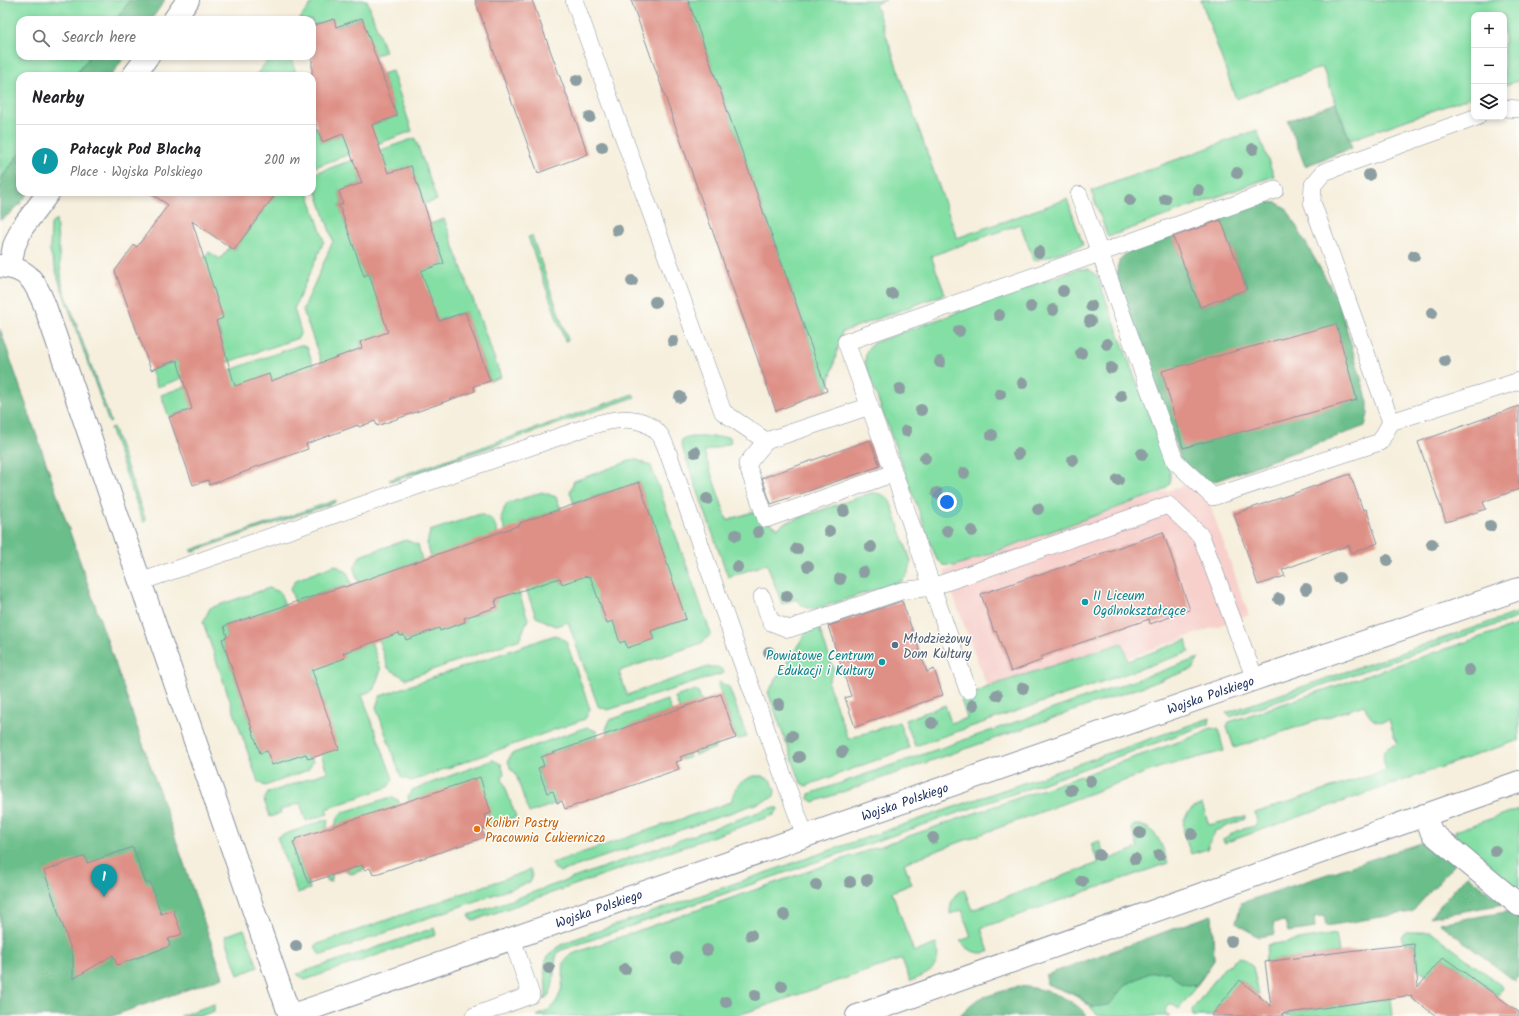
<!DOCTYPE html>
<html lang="en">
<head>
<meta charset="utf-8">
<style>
	body { margin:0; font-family:Kalam,sans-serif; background:#f2f2f2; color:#202124 }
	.controls { position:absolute; right:12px; top:12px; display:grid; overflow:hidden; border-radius:8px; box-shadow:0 2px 6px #0003 }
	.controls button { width:36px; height:36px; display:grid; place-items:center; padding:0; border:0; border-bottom:1px solid #e0e0e0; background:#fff; color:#202124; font:20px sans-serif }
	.you { position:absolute; left:947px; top:502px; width:14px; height:14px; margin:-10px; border:3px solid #fff; border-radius:50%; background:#1a73e8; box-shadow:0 0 0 6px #1a73e833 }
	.badge { display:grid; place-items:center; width:26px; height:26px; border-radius:50%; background:#1a73e8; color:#fff; font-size:13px; font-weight:700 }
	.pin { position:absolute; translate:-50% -33px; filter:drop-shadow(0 1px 2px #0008) }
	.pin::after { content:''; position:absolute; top:21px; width:14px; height:12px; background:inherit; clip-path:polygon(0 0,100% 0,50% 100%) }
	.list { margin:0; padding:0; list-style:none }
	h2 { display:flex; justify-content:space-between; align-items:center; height:52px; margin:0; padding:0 16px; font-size:17px }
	h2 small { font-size:13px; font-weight:400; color:#757577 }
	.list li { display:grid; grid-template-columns:26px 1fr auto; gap:12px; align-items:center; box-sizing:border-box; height:72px; padding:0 16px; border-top:1px solid #e0e0e0 }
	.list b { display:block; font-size:15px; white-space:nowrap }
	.list p { margin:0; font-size:13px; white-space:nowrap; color:#757577 }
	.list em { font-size:13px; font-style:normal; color:#757577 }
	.icon { flex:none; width:22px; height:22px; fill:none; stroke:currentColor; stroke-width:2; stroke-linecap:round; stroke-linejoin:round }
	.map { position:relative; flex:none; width:1519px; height:1016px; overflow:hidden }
	.search { position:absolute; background:#fff; box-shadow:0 2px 6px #0003; left:16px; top:16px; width:300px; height:44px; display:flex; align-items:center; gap:10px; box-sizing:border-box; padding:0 14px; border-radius:12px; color:#757577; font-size:15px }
	.panel { position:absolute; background:#fff; box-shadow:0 2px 6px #0003; left:16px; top:72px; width:300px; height:124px; border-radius:12px }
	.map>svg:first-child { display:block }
	.built { fill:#f7d0cc }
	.green { fill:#84dfa5; stroke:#508782 }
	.forest { fill:#6bbe8a; stroke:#437674 }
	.building { fill:#de9086 }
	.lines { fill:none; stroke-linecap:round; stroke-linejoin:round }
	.lane-casing { stroke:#888f9e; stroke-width:18 }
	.street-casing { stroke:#888f9e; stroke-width:24 }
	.secondary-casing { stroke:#888f9e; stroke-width:24 }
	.lane { stroke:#fff; stroke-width:17 }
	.street { stroke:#fff; stroke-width:22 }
	.secondary { stroke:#fff; stroke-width:22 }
	.tree { fill:#8c9ea1 }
	.culture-dot { fill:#0f9aa8; stroke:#fdfcf7; stroke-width:1.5 }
	.service-dot { fill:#5c6f8a; stroke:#fdfcf7; stroke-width:1.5 }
	.food-dot { fill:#e8710a; stroke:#fdfcf7; stroke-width:1.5 }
	.labels { text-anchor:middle; stroke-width:3; stroke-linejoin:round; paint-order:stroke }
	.culture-label { font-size:13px; fill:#0d838f; stroke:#fdfcf7; text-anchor:start }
	.service-label { font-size:13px; fill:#4e5e75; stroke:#fdfcf7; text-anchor:start }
	.street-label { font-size:13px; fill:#1b2f5e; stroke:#fdfcf7 }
	.food-label { font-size:13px; fill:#c56008; stroke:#fdfcf7; text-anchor:start }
</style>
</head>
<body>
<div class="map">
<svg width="1519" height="1016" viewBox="0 0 1519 1016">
	<rect width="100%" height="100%" fill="#fdfcf7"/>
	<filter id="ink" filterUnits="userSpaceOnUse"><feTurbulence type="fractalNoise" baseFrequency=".025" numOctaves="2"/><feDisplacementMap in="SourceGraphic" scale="8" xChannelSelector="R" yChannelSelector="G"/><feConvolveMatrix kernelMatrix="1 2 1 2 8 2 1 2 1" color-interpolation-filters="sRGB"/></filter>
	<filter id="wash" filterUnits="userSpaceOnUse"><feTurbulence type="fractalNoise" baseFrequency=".012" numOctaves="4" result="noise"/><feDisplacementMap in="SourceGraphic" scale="16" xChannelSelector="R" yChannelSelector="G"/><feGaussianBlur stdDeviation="0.9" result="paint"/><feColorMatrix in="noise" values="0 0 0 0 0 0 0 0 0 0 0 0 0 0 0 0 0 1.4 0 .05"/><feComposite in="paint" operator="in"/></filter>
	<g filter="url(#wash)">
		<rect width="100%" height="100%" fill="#f6efdd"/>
		<path class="built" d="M1201,479L1249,615L994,705L944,571Z"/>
		<path class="green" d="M0,0H130L116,20H20V56H90L75,76H20V153L0,180Z
			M314,0H367L385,52L375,55L361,18L336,27L333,19L312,26V20H299Z
			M688,0H886L875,4L957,238L1067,199L1083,245L1034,261L1020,224L931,256L945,294L842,332L827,391Z
			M1201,0H1519V81L1504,85V15H1474V96L1350,140L1322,67L1236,99Z
			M279,56H290L297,76H255L269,59Z
			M392,71L412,131L312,168V125L314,129L317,127L322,142L343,134L345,140L372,125L397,116L382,74Z
			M1257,130L1274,176L1108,237L1091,191Z
			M415,138L437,200L424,204L410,166L386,174L383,168L359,177L361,183L339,191L343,204L339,205L364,276L369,274L373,287L444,263L430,224L444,219L501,377L490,381L465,312C431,324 395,330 360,342L362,348L335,358L351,405L338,410L303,310L333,241L312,178L313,174Z
			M277,192H308L324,241L294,309L301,332L298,338L157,387L151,370L177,360L180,368L204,351L223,344L216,321L193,273L209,252L220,259L230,247L234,250Z
			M56,219L62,284L111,422L109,423L60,284L50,251L51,224Z
			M532,236L568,340L565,341L528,237Z
			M1078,269H1089L1097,276L1170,471V484L1161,492L955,566L943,565L936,558L865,364L866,352L873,343Z
			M300,345L307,347L329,413L315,418L298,371L169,417L161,395Z
			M633,394L635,397L393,481L389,480Z
			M113,427L146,521L143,522L110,428Z
			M692,437H730L731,443L704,452L727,520L753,512L778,528L784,523L871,493C879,493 884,494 890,501L911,561C910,570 908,575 902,581L816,609C807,609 802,607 797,599L782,604L767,564L728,577L681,444L682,439Z
			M635,459L651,466L711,634L702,643L619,671L627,695L708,667C715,667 721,666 724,673L608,710L598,706L568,622L556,626L536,617L501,518L506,504L542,492L556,497L561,509L520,523L540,584L560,578L562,584L577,572L596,574L598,597L606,622L613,621L620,643L625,641L627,648L653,638L651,631L685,619L639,482L574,504L570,492L574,481Z
			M336,500L334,503L191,552V550Z
			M480,514L493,520L528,619L520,639L406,679L388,668L354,569L360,556L406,540L418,545L422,560L378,576L400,636L404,635L406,640L432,631L431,626L437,625L440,631L465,622L463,614L470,612L472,616L496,607L495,601H497L486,569L431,557L427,544L430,531Z
			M335,565L347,572L381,670L373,690L362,695L393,779L388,787L326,809L328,814L306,821L300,803L280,810L281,813L270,817L264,800L268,793L327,772L321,754L336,742L309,659L330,663L344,658L343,653L364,645L344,586L295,602L290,589L296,580Z
			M269,588L280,592L285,606L224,626L227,637L222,639L260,752L267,751L272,765L306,754L308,759L311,758L313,762L308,770L265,786L258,782L203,622L210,608Z
			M1519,612V617L1230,717L1226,713Z
			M1519,624V740L1224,843L1223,839L1238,830L1255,826L1257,822L1255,813L1386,770C1382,755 1380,749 1397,744L1389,720C1373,725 1370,718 1364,705L1234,748L1227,727L1229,722Z
			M818,625L834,670L828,683L848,739L899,722L909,748L806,786L801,783L768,692L809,628Z
			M555,635L566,641L590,709L585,719L411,781L401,777L376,707L380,696Z
			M1186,640L1189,652L915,746L905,720L945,705L951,723L967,718L961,700L990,686L1122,643L1128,661Z
			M1199,658L1193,669L814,802L808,798L809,794Z
			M719,682L729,687L747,737L738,739L736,738L718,685Z
			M696,690L698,692L716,745L715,748L695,755L675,697Z
			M667,700L690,757L682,760L678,748L683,746L669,712L608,734L606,729L610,720Z
			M1210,718L1209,724L1024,790L559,951C550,965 559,988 544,1000C547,992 546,986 545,977C542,955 553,949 572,940Z
			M587,727L596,731L598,737L541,757L544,766L538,768L546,793L553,791L557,803L529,813L515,772L511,770L508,761L511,754Z
			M1211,728L1218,729L1224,751L1161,767L904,863L912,884L892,892L914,952L936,944C943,967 928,975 910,981L902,959L736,1016H537C555,1009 562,996 563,977C564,971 562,964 566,959C569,955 575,953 580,951L1201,734Z
			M493,760L501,764L504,773L502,778L516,817L489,827L409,801L408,797L412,790Z
			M753,776H762L772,781L775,791L774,796L770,799L560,872L554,868L552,863L731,802C736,785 736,784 753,776Z
			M391,797L398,800L400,804L360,858L364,870L351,874C348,872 343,869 341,866C333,850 330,827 341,813Z
			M1202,804L1209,825L1245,816V819L1215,831L1207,849L1191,854C1183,833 1175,814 1202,804Z
			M770,808H779L774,815L472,921L469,915Z
			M1519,809V886L1517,890L1462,846L1456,837L1455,831Z
			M328,819L325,843L334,870L331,881L328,882L312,836L293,842L310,889L297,893L277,837Z
			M1135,825C1157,825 1162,846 1168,863L981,928L989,952C976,955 969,951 960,941L971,937L962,910L950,914C950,902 953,894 964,889L972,910L1098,863L1091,844L1099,841L1107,860L1138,848L1131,827Z
			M530,870L532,875L530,882L322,955L318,953L315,945Z
			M1212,915L1214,960L1203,977L1179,1009L1170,1003L1165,1012L1170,1016H1098C1085,998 1067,991 1047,984L1046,975Z
			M434,928L436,935L305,980L297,974Z
			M244,929L258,967L238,975L225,936Z
			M1406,932H1431L1503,987L1499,996L1443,957L1428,975L1417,969L1414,943L1404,944L1401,937Z
			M1336,934L1339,952L1265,962L1268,945Z
			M1240,957L1253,967L1259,995L1240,980L1211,1016H1193L1192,1010L1224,968Z
			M1391,998L1393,1016H1286V1013Z
			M214,1004V1011L200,1016H180Z"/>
		<path class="forest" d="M130,0H165L151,20H116Z
			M90,56H125L111,76H75Z
			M1336,103L1352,148L1305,166L1288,121Z
			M20,153V192H29C21,203 12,214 0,220V180Z
			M1264,202L1277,203L1286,208L1338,300L1368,402V414L1365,426L1210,483L1181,460L1117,276C1117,270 1117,265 1120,260C1126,248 1160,241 1173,236L1200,307L1247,289L1220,218Z
			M0,329L223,977L112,1016H0Z
			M1429,840L1455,864L1412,912L1326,926L1324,916L1314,917L1315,928L1288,932L1285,921L1273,923L1275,934L1258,937L1236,923L1241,903Z
			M1467,875L1504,904L1430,917Z
			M1512,911L1519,917V977L1515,981L1439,923Z
			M1212,915L1214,960L1196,986L1182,984L1169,972L1149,973L1125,985L1109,1005L1092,1007L1080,997L1047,984L1046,975Z
			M1018,986C1042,988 1072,996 1087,1016H959L969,1006L978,999Z"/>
		<g id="blocks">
			<path class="building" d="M475,0H532L588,154L538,173Z
				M631,0H688L827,391L776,411Z
				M362,18L397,116L372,125L388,173L411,166L444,263L421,271L439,321L465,312L490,381L474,386L475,391L416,412L377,426L375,421L359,427L358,425L306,444L308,449L250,469V470L209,485L208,480L193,485L169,417L192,409L177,360L151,370L115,271L134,245L137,247L168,205L149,192H277L234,250L192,221L223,318L216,321L235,386L269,374L271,381L298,371L362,348L360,342L388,332L369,274L364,276L339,205L343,204L339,191L362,183L343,134L322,142L312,113V26L334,19L336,27Z
				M1221,220L1247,289L1200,307L1173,237Z
				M1336,324L1357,400L1183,448L1162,371Z
				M1519,406V489L1483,502L1486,509L1446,522L1418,442Z
				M870,440L880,466L771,504L762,478Z
				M1350,474L1363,510L1366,509L1378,543L1352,553L1349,545L1282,570L1285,576L1258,585L1234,514Z
				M639,482L686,619L651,631L654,639L627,648L625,641L620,643L613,621L607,623L590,576L587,577L586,576L562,584L560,578L496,599L497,601H495L497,607L464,618L465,622L440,631L439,628L406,640L404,635L400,636L399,633L343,653L345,658L312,670L339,749L308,759L306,754L272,765L267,751L260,753L222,639L227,637L224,626L344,586L345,587L520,525V523Z
				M1163,532L1190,610L1150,624L1149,619L1040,657L1042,660L1011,672L996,631L994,632L981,594L1037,575V576Z
				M902,601L927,672L934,669L943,695L855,727L845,698L851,696L828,626Z
				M721,694L736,738L680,757L682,760L676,762L679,769L565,809L562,801L557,803L553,791L547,793L538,768L544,766L541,757Z
				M480,777L491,813L485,815L489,827L481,829L485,837L373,875L370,868L364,870L362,865L308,883L293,842L296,841L295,839Z
				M133,847L146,884L150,882L161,914L173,910L182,934L168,939L170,946L117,965L113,955L73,979V955L44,871L85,856L87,863Z
				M1414,944L1418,987L1443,957L1519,1012V1016H1436L1411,997L1412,995L1281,1014L1284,1016H1211L1240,980L1271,1006L1265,962L1348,951Z"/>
		</g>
	</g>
	<g filter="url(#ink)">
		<use href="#blocks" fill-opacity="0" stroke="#888f9e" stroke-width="1"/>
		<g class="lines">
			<g class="lane-casing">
				<path id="lane" d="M574,0L723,412L766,441L870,406
					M1504,108L1519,109
					M1477,117L1324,172L1313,185L1312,202L1391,422L1519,381
					M1079,195L1175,461L1213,497L1380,442L1391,422
					M766,441L747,464L766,519L894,473
					M140,582L590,426C613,419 642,412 660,435C663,439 665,445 667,450L736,646L805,836
					M762,597L771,622L789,629L901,591L932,587L894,473L846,342L1100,253L1275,190
					M968,690L932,587L1168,505L1201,536L1255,679
					M474,1016L531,995L512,938"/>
			</g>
			<g class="street-casing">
				<path id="street" d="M174,20L188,0
					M133,76L148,56
					M0,266C29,268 35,282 45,306L290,1016
					M10,267L14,246L22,228L49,192
					M1424,815L1432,833L1519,905
					M857,1016L1519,782"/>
			</g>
			<g class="secondary-casing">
				<g id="secondary">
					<path id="s1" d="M290,1016L1255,679L1519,589"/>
				</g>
			</g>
			<use href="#lane" class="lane"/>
			<use href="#street" class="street"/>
			<use href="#secondary" class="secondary"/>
		</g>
		<g class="tree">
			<circle cx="577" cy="80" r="6"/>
			<circle cx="590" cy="117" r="6"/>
			<circle cx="602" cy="147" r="6"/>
			<circle cx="1253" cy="149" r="6"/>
			<circle cx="1237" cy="173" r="6"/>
			<circle cx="1369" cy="175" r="6"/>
			<circle cx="1198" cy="190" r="6"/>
			<circle cx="1165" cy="199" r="6"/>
			<circle cx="1130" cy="200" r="6"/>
			<circle cx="617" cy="230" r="6"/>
			<circle cx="1039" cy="252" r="6"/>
			<circle cx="1414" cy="256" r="6"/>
			<circle cx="632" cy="281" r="6"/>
			<circle cx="1063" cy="291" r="6"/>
			<circle cx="892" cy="294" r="6"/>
			<circle cx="655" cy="302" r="6"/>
			<circle cx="1091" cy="306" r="6"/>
			<circle cx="1031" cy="307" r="6"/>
			<circle cx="1053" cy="310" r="6"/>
			<circle cx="1432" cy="313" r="6"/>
			<circle cx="999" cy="315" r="6"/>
			<circle cx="1090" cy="321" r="6"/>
			<circle cx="959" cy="331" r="6"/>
			<circle cx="673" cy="341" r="6"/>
			<circle cx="1107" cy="344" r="6"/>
			<circle cx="1081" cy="353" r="6"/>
			<circle cx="1445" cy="361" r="6"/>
			<circle cx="940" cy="362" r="6"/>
			<circle cx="1111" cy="368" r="6"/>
			<circle cx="1023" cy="383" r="6"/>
			<circle cx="900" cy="389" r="6"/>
			<circle cx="1000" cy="394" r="6"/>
			<circle cx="1121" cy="396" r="6"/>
			<circle cx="680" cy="397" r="6"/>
			<circle cx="921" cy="410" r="6"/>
			<circle cx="906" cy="431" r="6"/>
			<circle cx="992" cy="435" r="6"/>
			<circle cx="695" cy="452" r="6"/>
			<circle cx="1018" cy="454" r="6"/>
			<circle cx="1142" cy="454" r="6"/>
			<circle cx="925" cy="458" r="6"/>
			<circle cx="1073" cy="460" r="6"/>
			<circle cx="964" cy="473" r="6"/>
			<circle cx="1118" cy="480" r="6"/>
			<circle cx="937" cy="493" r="6"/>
			<circle cx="707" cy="499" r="6"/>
			<circle cx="1038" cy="509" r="6"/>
			<circle cx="844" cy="511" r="6"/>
			<circle cx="1490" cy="526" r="6"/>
			<circle cx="829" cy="531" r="6"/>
			<circle cx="947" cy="531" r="6"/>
			<circle cx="972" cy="531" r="6"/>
			<circle cx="758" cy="532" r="6"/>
			<circle cx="736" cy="535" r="6"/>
			<circle cx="1432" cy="544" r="6"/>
			<circle cx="871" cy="547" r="6"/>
			<circle cx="797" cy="549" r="6"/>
			<circle cx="1387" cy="560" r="6"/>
			<circle cx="808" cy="566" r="6"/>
			<circle cx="737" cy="567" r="6"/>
			<circle cx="863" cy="572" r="6"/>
			<circle cx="1339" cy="578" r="6"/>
			<circle cx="840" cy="579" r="6"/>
			<circle cx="1306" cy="589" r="6"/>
			<circle cx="787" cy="596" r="6"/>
			<circle cx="1279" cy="599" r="6"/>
			<circle cx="769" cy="652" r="6"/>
			<circle cx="1469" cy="670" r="6"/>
			<circle cx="1023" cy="688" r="6"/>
			<circle cx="997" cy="695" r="6"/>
			<circle cx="779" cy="704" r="6"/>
			<circle cx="973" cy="705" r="6"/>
			<circle cx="932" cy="723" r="6"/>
			<circle cx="792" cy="736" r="6"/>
			<circle cx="842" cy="752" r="6"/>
			<circle cx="799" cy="757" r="6"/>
			<circle cx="1091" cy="781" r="6"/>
			<circle cx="1071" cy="790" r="6"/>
			<circle cx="1140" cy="833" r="6"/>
			<circle cx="1192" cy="834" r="6"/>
			<circle cx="933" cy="838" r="6"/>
			<circle cx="1495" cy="851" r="6"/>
			<circle cx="1099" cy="855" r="6"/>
			<circle cx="1159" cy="855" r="6"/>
			<circle cx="1135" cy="859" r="6"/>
			<circle cx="867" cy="880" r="6"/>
			<circle cx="1082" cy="881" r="6"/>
			<circle cx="850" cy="882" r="6"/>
			<circle cx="816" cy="885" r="6"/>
			<circle cx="784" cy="915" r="6"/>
			<circle cx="751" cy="935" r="6"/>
			<circle cx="1231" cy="941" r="6"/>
			<circle cx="296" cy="946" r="6"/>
			<circle cx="707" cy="950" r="6"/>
			<circle cx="677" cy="958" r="6"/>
			<circle cx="549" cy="968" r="6"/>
			<circle cx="625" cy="969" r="6"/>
			<circle cx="782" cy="986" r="6"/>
			<circle cx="755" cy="995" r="6"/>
			<circle cx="726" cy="1002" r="6"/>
		</g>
	</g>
	<g class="culture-dot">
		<circle cx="1085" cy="602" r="4"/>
		<circle cx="882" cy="662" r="4"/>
	</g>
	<circle class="service-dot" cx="895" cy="645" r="4"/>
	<circle class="food-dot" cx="477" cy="829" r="4"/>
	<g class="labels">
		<g class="culture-label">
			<text x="1093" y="600">II Liceum<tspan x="1093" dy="15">Ogólnokształcące</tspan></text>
			<text x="874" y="660" text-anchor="end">Powiatowe Centrum<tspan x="874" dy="15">Edukacji i Kultury</tspan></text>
		</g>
		<g class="service-label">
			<text x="903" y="643">Młodzieżowy<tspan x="903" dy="15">Dom Kultury</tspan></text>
		</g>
		<g class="street-label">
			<text dy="5" stroke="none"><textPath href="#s1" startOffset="975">Wojska Polskiego</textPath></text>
			<text dy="5" stroke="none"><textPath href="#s1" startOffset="651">Wojska Polskiego</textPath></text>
			<text dy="5" stroke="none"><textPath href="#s1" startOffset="327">Wojska Polskiego</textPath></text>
		</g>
		<g class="food-label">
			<text x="485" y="827">Kolibri Pastry<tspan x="485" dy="15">Pracownia Cukiernicza</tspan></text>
		</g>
	</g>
</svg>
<div class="controls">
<button>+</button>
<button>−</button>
<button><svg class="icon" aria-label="layers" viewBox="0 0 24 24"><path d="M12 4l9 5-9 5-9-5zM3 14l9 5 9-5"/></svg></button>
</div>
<div class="you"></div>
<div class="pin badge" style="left:104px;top:897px;background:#0f9aa8">1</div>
<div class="search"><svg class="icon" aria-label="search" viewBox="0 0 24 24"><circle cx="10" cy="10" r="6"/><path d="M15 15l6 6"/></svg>Search here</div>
<section class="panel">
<h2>Nearby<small></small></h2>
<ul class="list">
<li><span class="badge" style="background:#0f9aa8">1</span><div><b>Pałacyk Pod Blachą</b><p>Place · Wojska Polskiego</p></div><em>200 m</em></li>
</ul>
</section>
</div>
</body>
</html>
